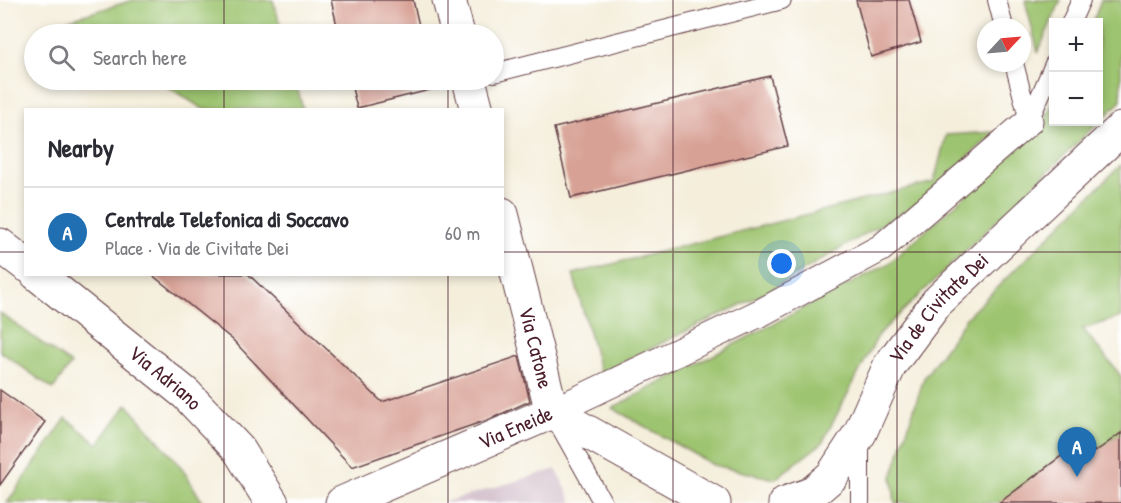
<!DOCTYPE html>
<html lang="en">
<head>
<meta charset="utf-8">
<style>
	body { margin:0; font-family:"Patrick Hand",sans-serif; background:#f2f2f3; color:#2b2b33 }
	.controls { position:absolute; right:18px; top:18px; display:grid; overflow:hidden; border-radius:0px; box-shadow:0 3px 9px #0003 }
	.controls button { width:54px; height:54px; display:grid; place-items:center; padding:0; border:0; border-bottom:2px solid #e1e1e2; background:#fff; color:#2b2b33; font:30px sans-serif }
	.compass { position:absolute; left:977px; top:18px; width:54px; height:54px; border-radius:50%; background:#fff; box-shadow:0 3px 9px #0003; rotate:64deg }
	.you { position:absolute; left:782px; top:264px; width:21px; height:21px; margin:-15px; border:4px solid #fff; border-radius:50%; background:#1a73e8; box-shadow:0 0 0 9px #1a73e833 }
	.badge { display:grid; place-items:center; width:39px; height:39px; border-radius:50%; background:#1f6fb2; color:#fff; font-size:20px; font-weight:700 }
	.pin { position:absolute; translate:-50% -50px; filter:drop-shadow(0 2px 3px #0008) }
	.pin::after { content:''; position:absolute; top:32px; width:21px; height:18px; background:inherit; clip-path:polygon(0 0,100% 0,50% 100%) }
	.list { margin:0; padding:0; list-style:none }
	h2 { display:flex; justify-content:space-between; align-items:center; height:78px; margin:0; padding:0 24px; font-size:26px }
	h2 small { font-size:20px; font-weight:400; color:#7c7c81 }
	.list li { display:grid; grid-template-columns:39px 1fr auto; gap:18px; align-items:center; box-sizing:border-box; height:90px; padding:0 24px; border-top:2px solid #e1e1e2 }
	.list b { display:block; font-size:22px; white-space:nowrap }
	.list p { margin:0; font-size:20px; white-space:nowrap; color:#7c7c81 }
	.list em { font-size:20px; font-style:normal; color:#7c7c81 }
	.icon { flex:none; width:33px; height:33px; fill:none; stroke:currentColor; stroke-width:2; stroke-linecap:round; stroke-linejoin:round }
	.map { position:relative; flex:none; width:1121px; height:503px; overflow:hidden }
	.search { position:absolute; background:#fff; box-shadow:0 3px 9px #0003; left:24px; top:24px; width:480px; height:66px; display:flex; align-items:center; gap:15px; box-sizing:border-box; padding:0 21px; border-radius:33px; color:#7c7c81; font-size:22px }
	.panel { position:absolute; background:#fff; box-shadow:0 3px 9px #0003; left:24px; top:108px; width:480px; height:168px; border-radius:0px }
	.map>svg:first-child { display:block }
	.industrial { fill:#d1bdc9 }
	.green { fill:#9dc46f; stroke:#74724d; stroke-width:1.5 }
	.building { fill:#d8a195 }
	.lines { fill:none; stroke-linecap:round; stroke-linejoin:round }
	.service-casing { stroke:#643e45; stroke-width:20 }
	.pedestrian-casing { stroke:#643e45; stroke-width:29 }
	.minor-casing { stroke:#643e45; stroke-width:35 }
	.tertiary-casing { stroke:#643e45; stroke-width:35 }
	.service { stroke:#fff; stroke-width:18 }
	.pedestrian { stroke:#fff; stroke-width:27 }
	.minor { stroke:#fff; stroke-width:33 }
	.tertiary { stroke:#fff; stroke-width:33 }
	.grid { fill:none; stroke:#4a1f2b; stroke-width:1.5; stroke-opacity:0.55 }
	.labels { text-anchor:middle; stroke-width:4.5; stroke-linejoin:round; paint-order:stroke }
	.street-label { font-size:21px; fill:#4a1f2b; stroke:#fff }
</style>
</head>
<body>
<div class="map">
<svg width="1121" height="503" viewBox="0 0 1121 503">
	<rect width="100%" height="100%" fill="#fff"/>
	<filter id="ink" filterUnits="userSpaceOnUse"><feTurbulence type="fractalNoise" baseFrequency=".0167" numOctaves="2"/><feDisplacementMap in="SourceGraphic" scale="12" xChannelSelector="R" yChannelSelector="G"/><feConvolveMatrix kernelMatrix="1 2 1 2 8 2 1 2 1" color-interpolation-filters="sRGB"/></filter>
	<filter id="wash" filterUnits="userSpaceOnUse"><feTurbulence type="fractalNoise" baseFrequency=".008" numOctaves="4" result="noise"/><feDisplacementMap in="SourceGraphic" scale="24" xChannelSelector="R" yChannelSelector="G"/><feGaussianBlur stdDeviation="1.35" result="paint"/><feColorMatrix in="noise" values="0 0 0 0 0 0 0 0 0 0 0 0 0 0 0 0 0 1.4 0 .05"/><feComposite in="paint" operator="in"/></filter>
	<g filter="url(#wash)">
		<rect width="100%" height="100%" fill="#f4eedb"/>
		<path class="industrial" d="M556,469L573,503H442Z"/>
		<path class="green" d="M133,0H273L283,34H90L67,20Z
			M1025,0H1061L1038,52Z
			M1101,0H1121V101L879,334L822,443L775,479L713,465L612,408L888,264L1038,131L1053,104L1054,122H1098V22H1093Z
			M157,80H295L303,109H203Z
			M995,132L918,203L761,295L600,373L573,274L934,182L946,135Z
			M1121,165V317L1083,329L1121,376V433L1095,452L1084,439L999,503H895L892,477L924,378L967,317Z
			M0,313L71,364L53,389L0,351Z
			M127,404L182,468L203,503H7L66,418L98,444Z"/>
		<g id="blocks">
			<path class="building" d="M331,0H413L421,34H339Z
				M856,0H909L921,42L871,57Z
				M770,76L788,146L571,198L554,128Z
				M350,80H432L434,89L357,108Z
				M151,274H248L382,402L519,356L530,401L490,419L352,467L233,340Z
				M0,390L45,422L0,485Z
				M1121,433V503H999L1085,438L1095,452Z"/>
		</g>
	</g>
	<g filter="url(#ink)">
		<use href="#blocks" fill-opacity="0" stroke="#643e45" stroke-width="1.5"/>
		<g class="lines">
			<g class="service-casing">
				<path id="service" d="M997,0L1004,27
					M1071,22L1081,0
					M1014,63L1029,121L1054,64
					M494,73L782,0
					M556,419L603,503
					M860,439V503"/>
			</g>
			<g class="pedestrian-casing">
				<path id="pedestrian" d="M552,412L762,312L881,248L1029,121"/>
			</g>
			<g class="minor-casing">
				<g id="minor">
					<path d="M449,0L458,34"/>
					<path d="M469,80L477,110"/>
					<path id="s1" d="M502,214L552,412"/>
					<path id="s2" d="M342,503L552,412L714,503"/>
					<path id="s3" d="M785,503L811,494L832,476L860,433L890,365L937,302L1121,129"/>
				</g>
			</g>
			<g class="tertiary-casing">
				<g id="tertiary">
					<path d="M0,245L26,265"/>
					<path id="s4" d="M37,274L186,394L239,450L272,503"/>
				</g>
			</g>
			<use href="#service" class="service"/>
			<use href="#pedestrian" class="pedestrian"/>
			<use href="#minor" class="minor"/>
			<use href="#tertiary" class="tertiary"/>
		</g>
	</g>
	<path class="grid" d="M224,0V34M448,0V34M673,0V503M897,0V503M224,80V110M448,80V110M0,252H26M502,252H1121M224,274V503M448,274V503"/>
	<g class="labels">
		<g class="street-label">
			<text dy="7" stroke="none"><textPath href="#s3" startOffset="256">Via de Civitate Dei</textPath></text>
			<text dy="7" stroke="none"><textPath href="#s1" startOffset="138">Via Catone</textPath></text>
			<text dy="7" stroke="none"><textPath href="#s4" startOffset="165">Via Adriano</textPath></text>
			<text dy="7" stroke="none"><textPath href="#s2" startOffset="189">Via Eneide</textPath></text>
		</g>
	</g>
</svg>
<div class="controls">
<button>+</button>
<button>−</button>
</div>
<svg class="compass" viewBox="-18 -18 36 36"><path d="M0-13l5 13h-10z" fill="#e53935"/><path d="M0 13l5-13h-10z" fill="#7c7c81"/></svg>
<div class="you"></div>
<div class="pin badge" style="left:1077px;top:477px">A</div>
<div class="search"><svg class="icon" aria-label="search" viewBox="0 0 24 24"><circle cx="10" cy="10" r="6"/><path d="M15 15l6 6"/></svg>Search here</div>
<section class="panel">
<h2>Nearby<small></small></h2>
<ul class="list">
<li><span class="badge">A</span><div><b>Centrale Telefonica di Soccavo</b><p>Place · Via de Civitate Dei</p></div><em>60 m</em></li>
</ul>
</section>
</div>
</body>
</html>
